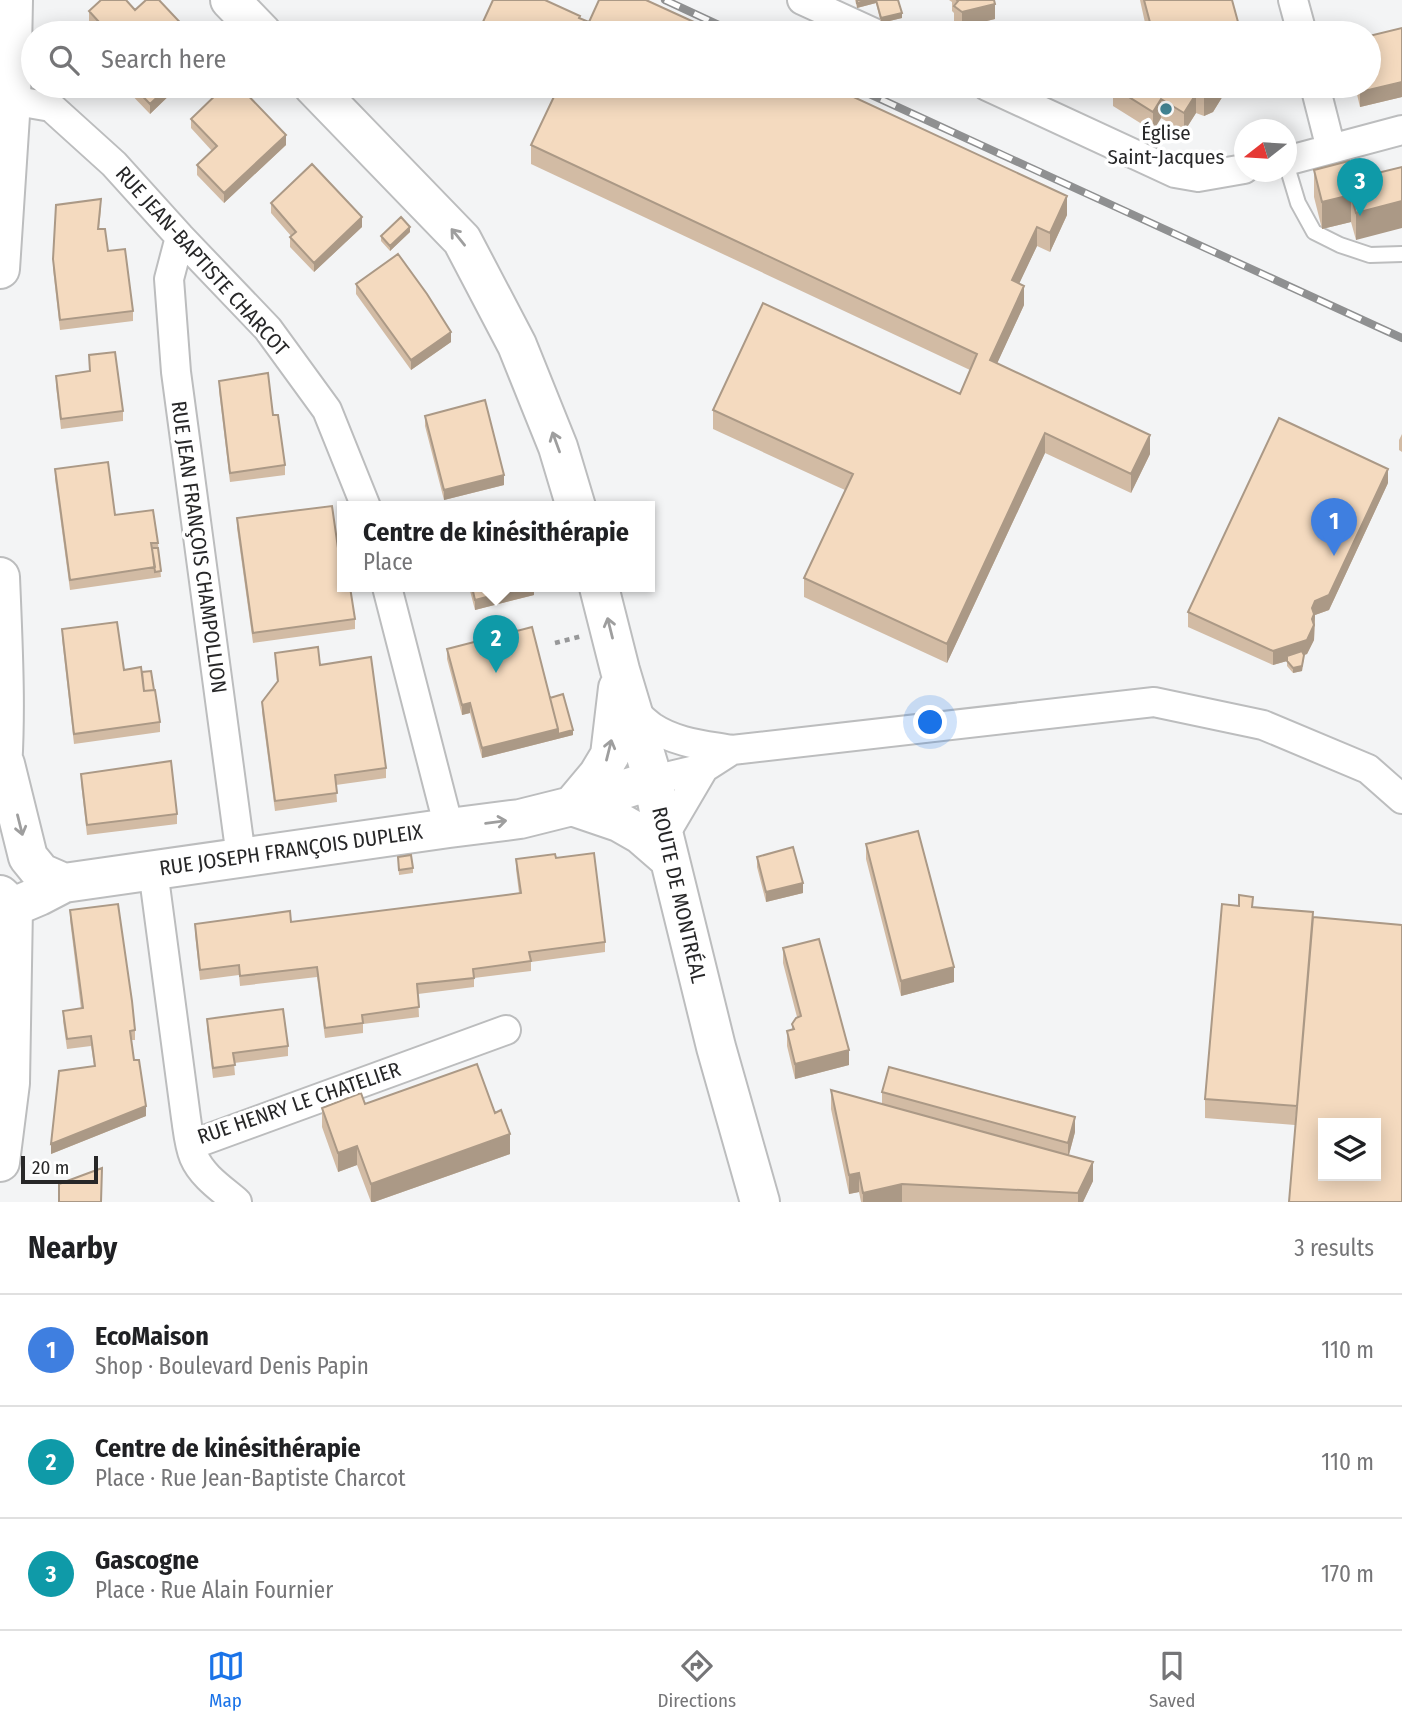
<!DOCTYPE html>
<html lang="en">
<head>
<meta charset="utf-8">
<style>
	body { margin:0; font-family:"Fira Sans Condensed",sans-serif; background:#f2f2f2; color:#202124 }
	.controls { position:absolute; right:21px; bottom:21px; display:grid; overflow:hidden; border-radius:0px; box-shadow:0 4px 18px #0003 }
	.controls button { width:63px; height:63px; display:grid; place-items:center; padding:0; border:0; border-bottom:2px solid #e0e0e0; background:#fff; color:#202124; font:35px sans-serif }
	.compass { position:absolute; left:1234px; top:119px; width:63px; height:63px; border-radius:50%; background:#fff; box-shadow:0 4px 18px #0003; rotate:253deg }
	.scale { position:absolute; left:21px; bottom:18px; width:77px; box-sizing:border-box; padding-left:7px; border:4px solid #272728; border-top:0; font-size:19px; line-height:24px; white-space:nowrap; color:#272728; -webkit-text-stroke:5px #fff; paint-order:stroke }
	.you { position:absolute; left:931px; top:723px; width:24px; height:24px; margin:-18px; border:5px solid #fff; border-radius:50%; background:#1a73e8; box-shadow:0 0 0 10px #1a73e833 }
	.badge { display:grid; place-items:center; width:46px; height:46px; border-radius:50%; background:#1a73e8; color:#fff; font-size:23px; font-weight:700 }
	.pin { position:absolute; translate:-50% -58px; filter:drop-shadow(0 2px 4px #0008) }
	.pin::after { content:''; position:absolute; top:37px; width:24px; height:21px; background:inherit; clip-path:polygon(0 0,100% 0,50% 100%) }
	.popup { position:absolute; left:337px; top:501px; width:318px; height:91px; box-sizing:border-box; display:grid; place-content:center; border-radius:0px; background:#fff; filter:drop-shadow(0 2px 5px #0005); font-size:23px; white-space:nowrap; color:#757577 }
	.popup b { font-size:26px; color:#202124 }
	.popup::after { content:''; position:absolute; left:50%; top:100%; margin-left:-14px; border:14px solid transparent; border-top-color:#fff }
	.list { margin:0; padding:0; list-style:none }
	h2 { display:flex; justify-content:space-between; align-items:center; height:91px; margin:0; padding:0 28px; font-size:30px }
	h2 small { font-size:23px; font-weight:400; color:#757577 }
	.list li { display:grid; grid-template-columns:46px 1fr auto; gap:21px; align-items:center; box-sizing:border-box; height:112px; padding:0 28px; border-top:2px solid #e0e0e0 }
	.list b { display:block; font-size:26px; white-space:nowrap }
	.list p { margin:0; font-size:23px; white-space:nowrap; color:#757577 }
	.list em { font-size:23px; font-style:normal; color:#757577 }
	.icon { flex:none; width:38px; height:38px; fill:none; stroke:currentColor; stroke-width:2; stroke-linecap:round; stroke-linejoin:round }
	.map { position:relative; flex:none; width:1402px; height:1202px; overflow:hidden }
	.search { position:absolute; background:#fff; box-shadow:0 4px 18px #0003; left:21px; right:21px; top:21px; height:77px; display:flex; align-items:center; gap:18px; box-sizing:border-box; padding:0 24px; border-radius:38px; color:#757577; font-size:26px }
	.sheet { height:427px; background:#fff }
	nav { display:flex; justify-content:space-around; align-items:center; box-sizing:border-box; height:98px; border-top:2px solid #e0e0e0; background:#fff; font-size:19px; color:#757577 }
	nav a { display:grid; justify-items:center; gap:4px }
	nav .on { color:#1a73e8 }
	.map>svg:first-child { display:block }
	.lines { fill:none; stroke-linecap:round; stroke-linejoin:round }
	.service-casing { stroke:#bcbdbe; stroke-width:18 }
	.minor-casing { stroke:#bcbdbe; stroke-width:32 }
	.secondary-casing { stroke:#bcbdbe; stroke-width:42 }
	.path { stroke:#979899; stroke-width:4.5; stroke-dasharray:5 5; stroke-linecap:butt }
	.service { stroke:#fff; stroke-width:14 }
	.minor { stroke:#fff; stroke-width:28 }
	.secondary { stroke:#fff; stroke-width:38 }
	.rail-casing { stroke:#8f9091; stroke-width:8 }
	.rail { stroke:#fff; stroke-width:5; stroke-dasharray:16; stroke-linecap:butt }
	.wall { fill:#d2bba4 }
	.shaded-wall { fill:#ab9986 }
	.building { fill:#f4dabf; stroke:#ab9986; stroke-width:2; fill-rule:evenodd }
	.oneway { stroke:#9e9e9e }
	.poi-dot { fill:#428595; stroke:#fff; stroke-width:2.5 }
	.labels { text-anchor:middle; stroke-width:7; stroke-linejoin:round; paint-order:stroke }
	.poi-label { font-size:21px; fill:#272728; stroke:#fff }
	.street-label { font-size:21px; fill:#272728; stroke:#fff }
</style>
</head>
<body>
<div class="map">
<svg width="1402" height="1202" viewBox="0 0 1402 1202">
	<rect width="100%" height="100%" fill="#f3f4f5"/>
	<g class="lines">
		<g class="service-casing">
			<path id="service" d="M1286,163L1298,203L1314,232L1340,245L1370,255L1402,254"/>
		</g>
		<g class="minor-casing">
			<path id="minor" d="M802,0L874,33
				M1293,0L1302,33
				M987,86L1175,173L1198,177L1244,169
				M1315,86L1331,149
				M11,100L51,107L114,164L180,237L268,329L327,410L366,507
				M1286,161L1402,130
				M180,237L169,279L176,372L241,857
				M387,587L449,828
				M631,709C638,715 645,722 652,727C676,743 704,745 732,750L1154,702L1263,725L1368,769L1402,799
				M653,780L704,768L732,750
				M664,836L704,768
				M153,870L186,1118C188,1131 189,1145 194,1157C202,1176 222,1189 237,1202
				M191,1145L506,1030"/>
		</g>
		<g class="secondary-casing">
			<path id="secondary" d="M230,0L262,33
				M313,86L462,240L517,345L558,447L576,507
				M0,269L11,100L13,0
				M0,577C3,650 7,723 0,795
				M599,587L620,670L653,780L664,836L716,1047L760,1202
				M5,764L28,857L41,873L64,883
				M572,806L598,775L610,755L618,688
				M572,806L619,822L640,834L670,860
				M0,895L13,907L10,1083L0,1162
				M13,907L39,896L64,883L449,828L520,819L572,806L653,780"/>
		</g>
		<path class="path" d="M555,643L582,636"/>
		<use href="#service" class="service"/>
		<use href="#minor" class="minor"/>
		<use href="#secondary" class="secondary"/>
		<g class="rail-casing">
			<path id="rail" d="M665,0L736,33
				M852,86L1402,338"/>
		</g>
		<use href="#rail" class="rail"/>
	</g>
	<path class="wall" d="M855,0H898L902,18L881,23L876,3L857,8Z
		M949,0H994L995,19L962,27L954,21V13L952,11V2Z
		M1140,0H1232L1147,32Z
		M135,10L190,33H100L89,21V11Z
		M580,18L589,22L718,33H482V24Z
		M1402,28V97L1360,107L1355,86H1369Z
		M123,86H179L150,114Z
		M1114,86H1229L1213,112L1204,116L1196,113L1184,132L1161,118L1153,131L1113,106V87Z
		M191,119L286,145L224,203L197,175V165L212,151L191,128Z
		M531,145L1067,215L1050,252L1037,246L1019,283L1024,305L997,363L1150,454L1131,493L1045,453L947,663L804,597V578L845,490L713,429V410L960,394L970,370L531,164Z
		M1402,167L1356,240L1351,222L1322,229L1314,197V170L1355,182L1365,180V176Z
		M271,203L362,227L314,272L290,247V237L291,236L271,213Z
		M101,209L99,229L133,311V321L60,330L53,269V259Z
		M410,232L390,251L381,241V236Z
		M356,284L451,342L411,370L356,294Z
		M89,355L123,411V421L61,429L56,386V376L89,372Z
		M219,381L273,415L285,465V475L230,482L219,391Z
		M425,416L504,485L444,500L425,426Z
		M1402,434V452L1399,450V440Z
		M55,469L115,515L158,543L161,577L70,590L55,479Z
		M1388,483L1329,610L1315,615L1314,640L1307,654L1304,655L1302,671L1293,673L1287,666V661L1273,665L1188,627V612Z
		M237,518L340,562L355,619V629L253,643L237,528Z
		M469,587H534V595L475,610Z
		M62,629L124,670L142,672L160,722V732L74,744L62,639Z
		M447,649L550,698L573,735L482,758L470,713L462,715L447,659Z
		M275,653L320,665L386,768V778L336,785L337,802L275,811L262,712V702L277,682Z
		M81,774L177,814V824L87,835L81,783Z
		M866,844L954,982L901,996L866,859Z
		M398,857L413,868V873L399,875Z
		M757,857L803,893L766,902L757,867Z
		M556,858L605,942V952L531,962V971L474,978V987L418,994L419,1017L363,1024V1033L325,1038L317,977L240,986L239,975L200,980L195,934V924L291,922L519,893L516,869V859Z
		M1253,907L1313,912L1295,1125L1205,1118V1099Z
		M70,910L135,1030V1040H131L134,1060L146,1116L51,1154L94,1066L91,1046L67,1049L63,1021V1011L81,1009L70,920Z
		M783,948L849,1065L795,1079L787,1046V1031L792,1030V1024L797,1017L783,963Z
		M207,1019L288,1046V1056L234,1063L235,1075L213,1078L207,1029Z
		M831,1090L882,1104V1092L1075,1132L1069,1155L1093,1181L1083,1202H861L859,1192L849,1194L831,1109Z
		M365,1104L495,1113L510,1154L374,1202H371L357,1165L338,1172L322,1127V1108Z"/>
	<path class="shaded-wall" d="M869,0H876V3L857,8V3Z
		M995,4V19L962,27V12Z
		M902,13V18L881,23V18Z
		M1402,82V97L1360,107V92Z
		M169,86H179L150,114V104Z
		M1217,86H1229L1213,112L1204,116V97Z
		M1196,94V113L1184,132V113Z
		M1161,99V118L1153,131V112Z
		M286,135V145L224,203V193Z
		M1351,195V222L1322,229V202Z
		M1067,196V215L1050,252V233Z
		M1402,201V228L1356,240V213Z
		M362,217V227L314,272V263Z
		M410,227V232L390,251V246Z
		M1037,227V246L1012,299V280Z
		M1024,286V305L990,379V360Z
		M451,332V342L411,370V360Z
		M1045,433V453L947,663V644Z
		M1150,435V454L1131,493V474Z
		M1388,469V483L1329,610L1315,615L1314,640L1307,654L1287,661V656V661L1273,665V651L1312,608L1315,601Z
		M504,475V485L444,500V490Z
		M526,587H534V595L475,610V600Z
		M1304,655L1302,671L1293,673V668Z
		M470,703V713L462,715V705Z
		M558,729L573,730V735L482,758V748Z
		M803,883V893L766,902V892Z
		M954,967V982L901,996V981Z
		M849,1050V1065L795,1079V1064Z
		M146,1106V1116L51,1154V1144Z
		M1075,1117V1132L1068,1158V1143Z
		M510,1134V1154L374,1202H371V1184Z
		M357,1146V1165L338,1172V1153Z
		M1093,1162V1181L1083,1202H1078V1193Z
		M859,1173V1192L849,1194V1175Z
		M902,1184V1202H863V1193Z"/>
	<path class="building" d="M101,0H126L135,10L146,0H159L190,33H109L89,11Z
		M493,0H545L580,16L579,18L589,22L584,33H502L482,24Z
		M599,0H646L718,33H584Z
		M857,0H869L857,3Z
		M876,0H898L902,13L881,18Z
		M957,0H994L995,4L962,12L954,6L958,1Z
		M1144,0H1232L1241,33H1147L1151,26Z
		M1402,28V82L1360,92L1358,86H1369V36Z
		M133,86H169L150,104Z
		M225,86H239L286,135L224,193L197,165L217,146L191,119Z
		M559,86H830L1067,196L1050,233L1037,227L1012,280L1024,286L990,360L1150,435L1131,474L1045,433L947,644L804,578L853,474L713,410L763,303L960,394L977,354L531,145Z
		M1114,86H1166L1169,87L1170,86H1217L1213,93L1204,97L1196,94L1184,113L1161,99L1153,112L1113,87Z
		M1349,161L1355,182L1365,180V176L1402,167V201L1356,213L1351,195L1322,202L1314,170Z
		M312,164L362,217L314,263L290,237L296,232L271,203Z
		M101,199L98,229H105L108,251L125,249L133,311L60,320L53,259L56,205Z
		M401,217L410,227L390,246L381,236Z
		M398,254L427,294L451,332L411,360L356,284Z
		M115,352L123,411L61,419L56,376L90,371L89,355Z
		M268,373L273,415H278L285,465L230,473L219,381Z
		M485,400L504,475L444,490L425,416Z
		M1279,418L1388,469L1329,595L1315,601L1312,608L1314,614L1312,619L1314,625L1307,640L1273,651L1188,612Z
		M108,462L115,515L153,510L158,543H151L155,567L70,580L55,469Z
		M332,506L340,562H342V587H350L355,619L253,633L237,518Z
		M152,548H158L161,571L155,572Z
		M472,587H526L475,600Z
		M117,622L124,670L141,667L144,691L155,690L160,722L74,734L62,629Z
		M532,627L558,729L482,748L470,703L462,705L447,649Z
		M318,647L320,665L371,657L386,768L335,775L337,793L275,801L262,702L278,681L275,653Z
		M1302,651L1304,655L1302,666L1293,668L1287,661V656Z
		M151,671L154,690L144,691L142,672Z
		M563,694L573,730L558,734V729L550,698Z
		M171,761L177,814L87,825L81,774Z
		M918,831L954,967L901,981L866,844Z
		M793,847L803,883L766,892L757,857Z
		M594,853L605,942L529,952L531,961L473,969L474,978L417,984L419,1007L362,1015L363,1023L325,1028L317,967L240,976L239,965L200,970L195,924L290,911L291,922L521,893L516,859L555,854L556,858Z
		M411,855L413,868L399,870L398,857Z
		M1239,895L1253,897L1252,907L1313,912L1297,1106L1205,1099L1222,904L1239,906Z
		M118,904L132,1001L135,1030L130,1031L134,1060H139L146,1106L51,1144L59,1071L95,1066L91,1036L67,1039L63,1011L83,1008L70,910Z
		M1313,917L1402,925V1202H1289ZM1323,1123H1376V1176H1323Z
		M819,939L849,1050L795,1064L787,1031L794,1029L792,1024L796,1018L801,1016L783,948Z
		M283,1009L288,1046L233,1053L235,1065L213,1068L207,1019Z
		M477,1064L495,1113L501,1110L510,1134L371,1184L357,1146L338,1153L322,1108L361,1093L365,1104Z
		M889,1067L1075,1117L1068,1143L882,1092Z
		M831,1090L1093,1162L1078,1193L902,1184L863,1193L859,1173L849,1175Z
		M102,1168L101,1202H59V1184Z"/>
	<defs><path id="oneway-shaft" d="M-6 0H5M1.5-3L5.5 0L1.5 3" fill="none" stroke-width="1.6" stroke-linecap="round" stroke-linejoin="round" transform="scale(1.75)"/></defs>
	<g class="oneway">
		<use href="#oneway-shaft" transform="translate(458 237) rotate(-129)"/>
		<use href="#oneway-shaft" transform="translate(556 442) rotate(-110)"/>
		<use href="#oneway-shaft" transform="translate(610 628) rotate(-104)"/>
		<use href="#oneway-shaft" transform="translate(609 750) rotate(-76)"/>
		<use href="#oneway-shaft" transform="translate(496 822) rotate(-7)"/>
		<use href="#oneway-shaft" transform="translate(20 825) rotate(76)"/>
	</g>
	<circle class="poi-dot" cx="1166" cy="109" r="7"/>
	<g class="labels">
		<g class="poi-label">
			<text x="1166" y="140">Église<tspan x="1166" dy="24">Saint-Jacques</tspan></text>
		</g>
		<g class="street-label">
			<text transform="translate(202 261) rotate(48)" y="7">RUE JEAN-BAPTISTE CHARCOT</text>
			<text transform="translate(199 547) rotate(82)" y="7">RUE JEAN FRANÇOIS CHAMPOLLION</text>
			<text transform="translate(291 850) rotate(-8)" y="7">RUE JOSEPH FRANÇOIS DUPLEIX</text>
			<text transform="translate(679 895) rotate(77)" y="7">ROUTE DE MONTRÉAL</text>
			<text transform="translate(299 1103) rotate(-19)" y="7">RUE HENRY LE CHATELIER</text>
		</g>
	</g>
</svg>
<div class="controls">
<button><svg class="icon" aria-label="layers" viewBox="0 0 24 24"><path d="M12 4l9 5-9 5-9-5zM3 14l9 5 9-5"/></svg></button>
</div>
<svg class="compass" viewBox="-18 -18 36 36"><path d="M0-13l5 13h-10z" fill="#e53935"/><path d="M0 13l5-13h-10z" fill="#757577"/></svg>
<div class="scale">20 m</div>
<div class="you"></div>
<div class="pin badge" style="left:1334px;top:556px;background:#3f7fe0">1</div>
<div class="pin badge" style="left:496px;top:673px;background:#0f9aa8">2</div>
<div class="popup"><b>Centre de kinésithérapie</b>Place</div>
<div class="pin badge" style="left:1360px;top:216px;background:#0f9aa8">3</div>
<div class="search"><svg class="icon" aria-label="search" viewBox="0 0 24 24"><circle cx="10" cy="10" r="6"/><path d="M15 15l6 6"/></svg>Search here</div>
</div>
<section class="sheet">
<h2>Nearby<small>3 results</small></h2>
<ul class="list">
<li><span class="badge" style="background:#3f7fe0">1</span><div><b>EcoMaison</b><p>Shop · Boulevard Denis Papin</p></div><em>110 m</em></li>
<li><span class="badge" style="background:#0f9aa8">2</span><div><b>Centre de kinésithérapie</b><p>Place · Rue Jean-Baptiste Charcot</p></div><em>110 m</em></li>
<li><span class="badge" style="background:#0f9aa8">3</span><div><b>Gascogne</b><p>Place · Rue Alain Fournier</p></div><em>170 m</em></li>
</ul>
</section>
<nav>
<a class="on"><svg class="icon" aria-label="map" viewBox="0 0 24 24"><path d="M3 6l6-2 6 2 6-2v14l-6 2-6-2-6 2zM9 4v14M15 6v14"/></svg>Map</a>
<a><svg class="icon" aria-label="directions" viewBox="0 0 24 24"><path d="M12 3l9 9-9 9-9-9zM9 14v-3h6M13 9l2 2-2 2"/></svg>Directions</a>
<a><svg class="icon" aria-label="saved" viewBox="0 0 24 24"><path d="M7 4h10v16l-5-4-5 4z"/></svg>Saved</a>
</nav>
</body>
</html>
